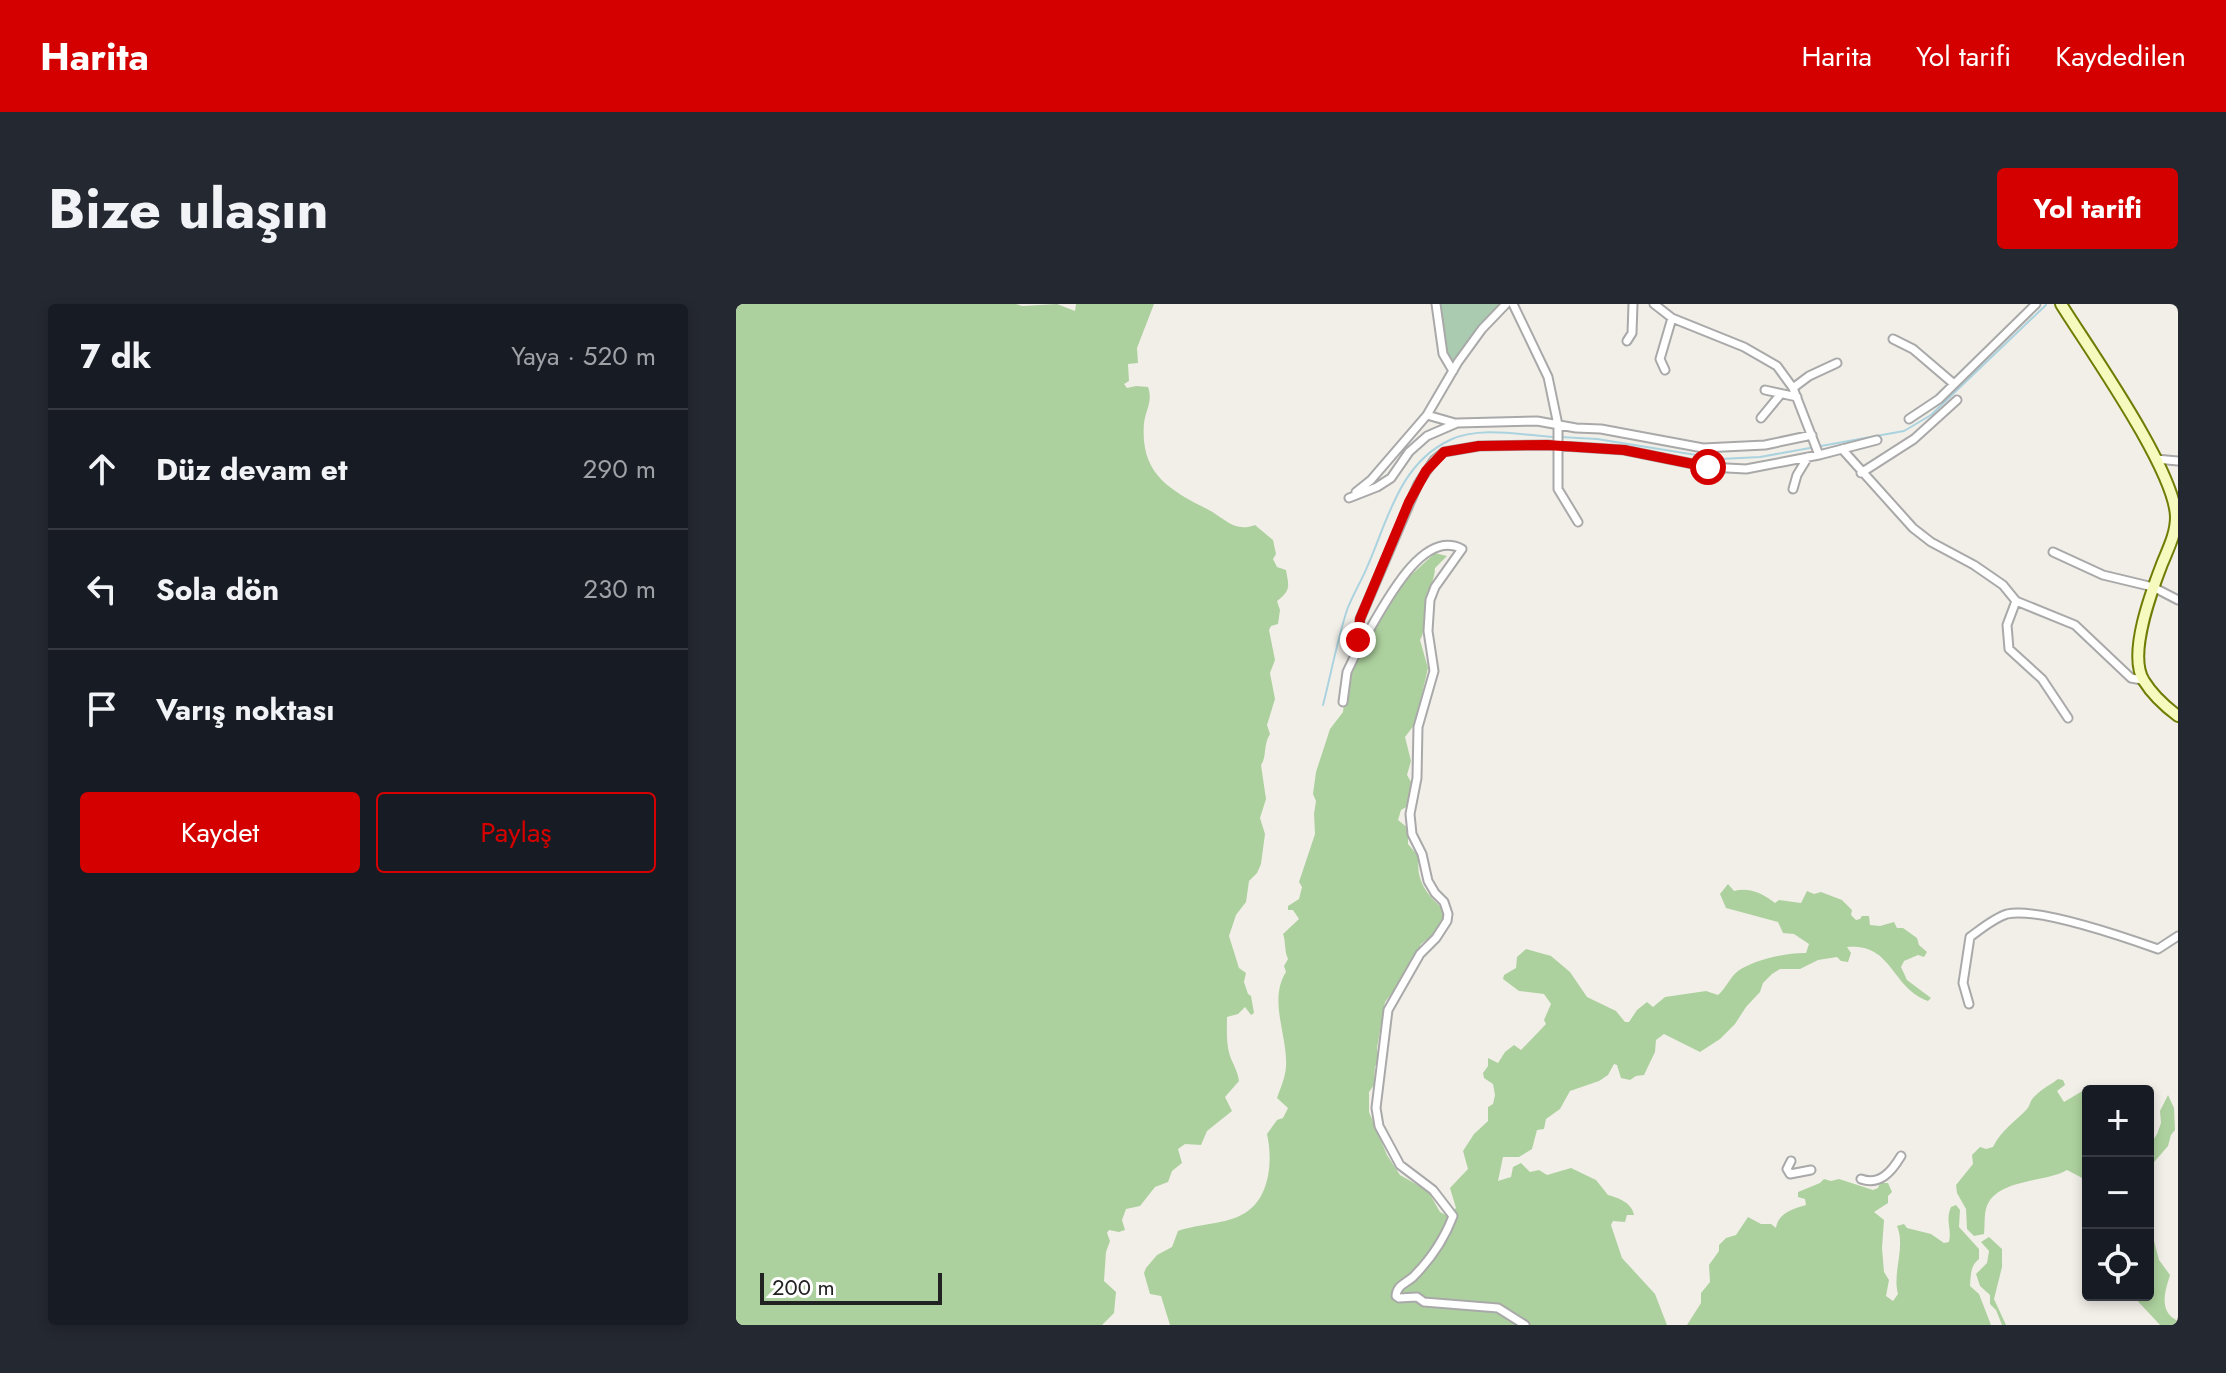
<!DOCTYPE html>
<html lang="tr">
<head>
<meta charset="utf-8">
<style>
	body { margin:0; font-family:Jost,sans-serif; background:#242831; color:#f1f3f6 }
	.controls { position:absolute; right:24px; bottom:24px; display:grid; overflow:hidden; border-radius:8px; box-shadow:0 4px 12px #0003 }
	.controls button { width:72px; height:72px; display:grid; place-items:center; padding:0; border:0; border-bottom:2px solid #363941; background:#171b24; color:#f1f3f6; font:40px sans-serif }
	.scale { position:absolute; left:24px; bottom:20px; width:182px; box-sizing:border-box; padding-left:8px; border:4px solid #222; border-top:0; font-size:22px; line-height:28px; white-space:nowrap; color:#222; -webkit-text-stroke:6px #fff; paint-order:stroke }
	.stop { position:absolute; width:24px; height:24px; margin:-18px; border:6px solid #d40000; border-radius:50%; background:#fff }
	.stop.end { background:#d40000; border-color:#fff; box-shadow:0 2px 8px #0008 }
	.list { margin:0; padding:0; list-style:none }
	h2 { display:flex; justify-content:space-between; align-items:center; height:104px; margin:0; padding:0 32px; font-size:34px }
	h2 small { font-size:26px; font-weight:400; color:#9ea1a6 }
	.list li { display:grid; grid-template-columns:52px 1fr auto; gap:24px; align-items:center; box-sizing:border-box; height:120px; padding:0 32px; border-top:2px solid #363941 }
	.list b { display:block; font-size:30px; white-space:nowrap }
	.list em { font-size:26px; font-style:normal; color:#9ea1a6 }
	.actions { display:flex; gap:16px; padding:24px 32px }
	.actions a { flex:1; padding:18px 0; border:2px solid #d40000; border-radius:8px; text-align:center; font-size:28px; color:#d40000 }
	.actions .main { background:#d40000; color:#fff }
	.icon { flex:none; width:44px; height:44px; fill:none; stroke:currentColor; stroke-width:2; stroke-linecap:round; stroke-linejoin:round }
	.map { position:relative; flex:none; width:1442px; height:1021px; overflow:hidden; border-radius:8px }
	header { display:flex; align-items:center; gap:48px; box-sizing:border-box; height:112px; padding:0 40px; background:#d40000; color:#fff }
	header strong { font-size:38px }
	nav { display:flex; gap:44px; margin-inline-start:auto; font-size:28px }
	.intro { display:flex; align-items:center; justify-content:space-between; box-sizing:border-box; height:192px; padding:0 48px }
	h1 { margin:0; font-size:56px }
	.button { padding:20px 36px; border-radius:8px; background:#d40000; color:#fff; font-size:28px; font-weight:700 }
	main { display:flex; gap:48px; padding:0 48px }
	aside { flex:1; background:#171b24; border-radius:8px; box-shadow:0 4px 12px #0003 }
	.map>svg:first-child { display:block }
	.forest { fill:#add19e }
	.cemetery { fill:#aacbaf }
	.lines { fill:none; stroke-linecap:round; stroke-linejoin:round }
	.stream { stroke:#aad3df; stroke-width:2 }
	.street-casing { stroke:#a9a9a9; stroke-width:11 }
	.secondary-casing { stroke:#707d05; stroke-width:14 }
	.street { stroke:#fff; stroke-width:7 }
	.secondary { stroke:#f7fabf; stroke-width:10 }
	.route { stroke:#d40000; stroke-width:10 }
</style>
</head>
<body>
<header>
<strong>Harita</strong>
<nav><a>Harita</a><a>Yol tarifi</a><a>Kaydedilen</a></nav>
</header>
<div class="intro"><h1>Bize ulaşın</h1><a class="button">Yol tarifi</a></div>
<main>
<aside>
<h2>7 dk<small>Yaya · 520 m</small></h2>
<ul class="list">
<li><svg class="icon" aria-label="ahead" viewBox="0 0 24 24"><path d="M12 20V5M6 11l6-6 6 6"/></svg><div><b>Düz devam et</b></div><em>290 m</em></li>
<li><svg class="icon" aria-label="left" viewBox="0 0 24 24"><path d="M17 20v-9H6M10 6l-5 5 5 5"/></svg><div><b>Sola dön</b></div><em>230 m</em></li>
<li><svg class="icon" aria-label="arrive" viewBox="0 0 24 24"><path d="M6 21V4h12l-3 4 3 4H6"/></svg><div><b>Varış noktası</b></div></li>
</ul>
<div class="actions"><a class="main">Kaydet</a><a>Paylaş</a></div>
</aside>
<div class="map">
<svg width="1442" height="1021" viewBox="0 0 1442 1021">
	<rect width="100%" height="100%" fill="#f2efe9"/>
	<path class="forest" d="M0,0H280L286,2L321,0L339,7L340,0H418L401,44L402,59L392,60L393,77L388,80L391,84L400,82L412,83C417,97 410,105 408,119C404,169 432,185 471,205C489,214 498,229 519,221L537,236L540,250L537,255L541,263L550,266C553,283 555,286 541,297L544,306L542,320L535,322L533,326L539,356L534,369L539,395L531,421L534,430C527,441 531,453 525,461L530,495L524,514L529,530L525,560L521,569L513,577L510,598L500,611L493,632L503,664L510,669L508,678L512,690L515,692L518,709L515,711L509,703L502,710L491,713C491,727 490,739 494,752C497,760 502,768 503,777L489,793L496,807L471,827L465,841L449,840L442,845L446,859L436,867L432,878L419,883L404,902L390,905L386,916L389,926L383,928L373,926L371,929L374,937L370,948L368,977L380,988L378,1009L366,1021H0Z
		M699,249L711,252L699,264C699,276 692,285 690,296C686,309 691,325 684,336L692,364L679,420L669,433L675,457L671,471L675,478L672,502L665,506L662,516L672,524V540L683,553C679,575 691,592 708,605V616L701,628L685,640L672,669L649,698L641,744L643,758L639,762L638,781L633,788V808L651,851L664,871L692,887L704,908L712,912L720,904L714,884L732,865L727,847L738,830L752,817V803L757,800L759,791L757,780L748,774L747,769L752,762V754L762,759L769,748L778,741L785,746L810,720L808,716L815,700L808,690L783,687L767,675L768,671L780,664L781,653L790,645L815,652L834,668L851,693L880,707L889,718H893L901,706L911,698L917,703L929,693L970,687L982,691C990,684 994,673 1002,667C1017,656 1053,648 1070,649L1073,640L1058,630L1047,629L1042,618L990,604L984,590L992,580L998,587C1014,583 1027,590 1039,599L1043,596L1065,599L1071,587L1078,590L1085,588L1106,596L1116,606L1115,611L1120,616L1124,615L1126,612H1133L1134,621L1144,622L1158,618L1161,624H1167L1181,634L1183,641L1191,648L1188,653L1182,651L1168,657L1165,663L1171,676L1195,694L1192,697C1155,684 1157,639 1111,643L1115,649L1112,658L1105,657L1101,653L1082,656L1064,665H1044L1036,670L1027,679L1024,688L1010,703L999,720L984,735L964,748L928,730L920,736L919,748L908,771L900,772L894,776L885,774L881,761L878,760L872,771L863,777L834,787L824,805L810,815L808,825L801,826L796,845L783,853H767L762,877L775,873L777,863L785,859L794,868L803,866L811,871L835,864L860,876L872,891C883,894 896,899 898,911H891L889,918L877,917L875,921L886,954L919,990L931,1021H434L425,992L414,990L408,969L410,964L421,951L436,943L442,927C464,919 489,921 509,909C534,894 537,857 531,830L541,816L547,814L552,804L541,794C545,783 549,774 550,763C552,732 532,696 550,668L548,662L552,655C548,646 550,638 547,630L563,615L557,606H552V602L563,595L566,583L563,578L579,530L578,510L580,497L577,490L580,468L594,425L607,408L611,371L620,352L631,342L635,326L664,281Z
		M1322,775L1327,776L1329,781L1321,787L1328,798L1348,786L1352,789V877L1331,866C1310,879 1258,874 1250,905C1248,913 1249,922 1248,930L1238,932L1231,925L1230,905L1221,889L1220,881L1237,860L1236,851L1244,843L1250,845L1257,843C1265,826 1279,818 1291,805C1294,802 1294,797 1297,794C1304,786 1314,781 1322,775Z
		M1432,791L1438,804L1439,826L1435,831L1432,842L1412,865V844L1421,830L1425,819L1424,807Z
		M1088,875L1095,877L1103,875L1137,886L1142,884L1144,879H1152L1156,888L1152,892V899L1138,908L1148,916L1146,944L1148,968L1153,976L1150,992L1157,997L1162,990C1156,968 1170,944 1161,922L1168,920L1171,924L1195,930L1208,939L1213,938C1216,924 1209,917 1215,903L1220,901L1224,906L1223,923L1243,945V955C1234,962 1235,971 1234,982L1243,990L1255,1021H951L965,999V989L974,978L973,961L983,947V941L990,934L1000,931L1012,913L1025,920H1035L1040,924C1042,909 1057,905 1070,901L1069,895L1062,893V888L1084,879Z
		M1253,933L1266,945V963L1258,995L1270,1021H1266L1260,1006L1254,1000V991L1244,982L1240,970L1251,959L1253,947L1245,938Z
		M1412,936L1418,937L1423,956L1434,971C1429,988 1422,1007 1442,1017V1021H1424L1397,992L1412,991Z"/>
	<path class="cemetery" d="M703,0H767L717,58L712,57Z"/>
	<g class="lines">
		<path class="stream" d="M824,133L861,135L985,155L1024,153L1168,127L1195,111L1310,1
			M587,401C595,370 601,337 611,306C617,290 626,276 632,261C652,215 664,159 714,136C743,122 786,131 818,133"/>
		<g class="street-casing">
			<path id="street" d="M700,0L707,50L717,67
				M777,0L812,73L822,121V185L842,218
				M918,0L936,14L1008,43L1041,62L1057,84L1083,151
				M1157,35L1177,45L1218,80
				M891,37L896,29L897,0
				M929,66L924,55L936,14
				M1057,84L1073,72L1101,59
				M1029,86L1061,93
				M691,111L719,119
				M1025,114L1044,91
				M1173,115L1203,95L1300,0
				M1106,145L1177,224L1195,238L1238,261L1267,281L1280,297L1339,321L1395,374L1406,376
				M1420,155L1442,157
				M1125,169L1178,135L1221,96
				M1057,185L1061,171L1072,153
				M620,188L635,176L691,111L722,58L746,25L770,0
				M613,194L641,183L655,174L673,148L691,132L721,119L801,117L840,124L865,125L967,144L1029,141L1076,131
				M1317,248L1367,271L1417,283L1442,296
				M1280,297L1271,321L1273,345L1306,375L1332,414
				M622,345C640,319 682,221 726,245L699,283L694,296L692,327L698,367L682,423L681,474L674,510L676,530L686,550L692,577L699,589L708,598L712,610L711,617L700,634L684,650L652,706L640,804L643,822L664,861L697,886L717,912C708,936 695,955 677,973C669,980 661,981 660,992L663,994L681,993L688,998L762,1004L789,1021
				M607,398L611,368L622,345L624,315L682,180L698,156L708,148L743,142L811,141L888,146L972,163L1010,165L1083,151L1141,136
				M1233,700L1227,679L1234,633C1245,625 1258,614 1271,610C1302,603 1391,634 1422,645L1442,632
				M1055,857L1051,865L1054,870L1075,866
				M1125,875C1144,882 1156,867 1165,852"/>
		</g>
		<g class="secondary-casing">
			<path id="secondary" d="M1325,0C1353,45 1439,166 1440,213C1440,230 1432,245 1426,260C1416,286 1391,351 1408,377C1416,390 1430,403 1442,412"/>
		</g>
		<use href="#street" class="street"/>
		<use href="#secondary" class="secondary"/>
	</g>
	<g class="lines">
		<path class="route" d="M622,336L624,315L673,198L690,167L708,148L743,142L811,141L888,146L972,163"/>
	</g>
</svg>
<div class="controls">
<button>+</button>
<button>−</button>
<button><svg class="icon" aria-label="locate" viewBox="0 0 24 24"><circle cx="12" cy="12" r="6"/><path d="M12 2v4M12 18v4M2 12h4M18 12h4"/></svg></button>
</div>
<div class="scale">200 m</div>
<div class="stop" style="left:972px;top:163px"></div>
<div class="stop end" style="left:622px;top:336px"></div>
</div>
</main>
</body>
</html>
